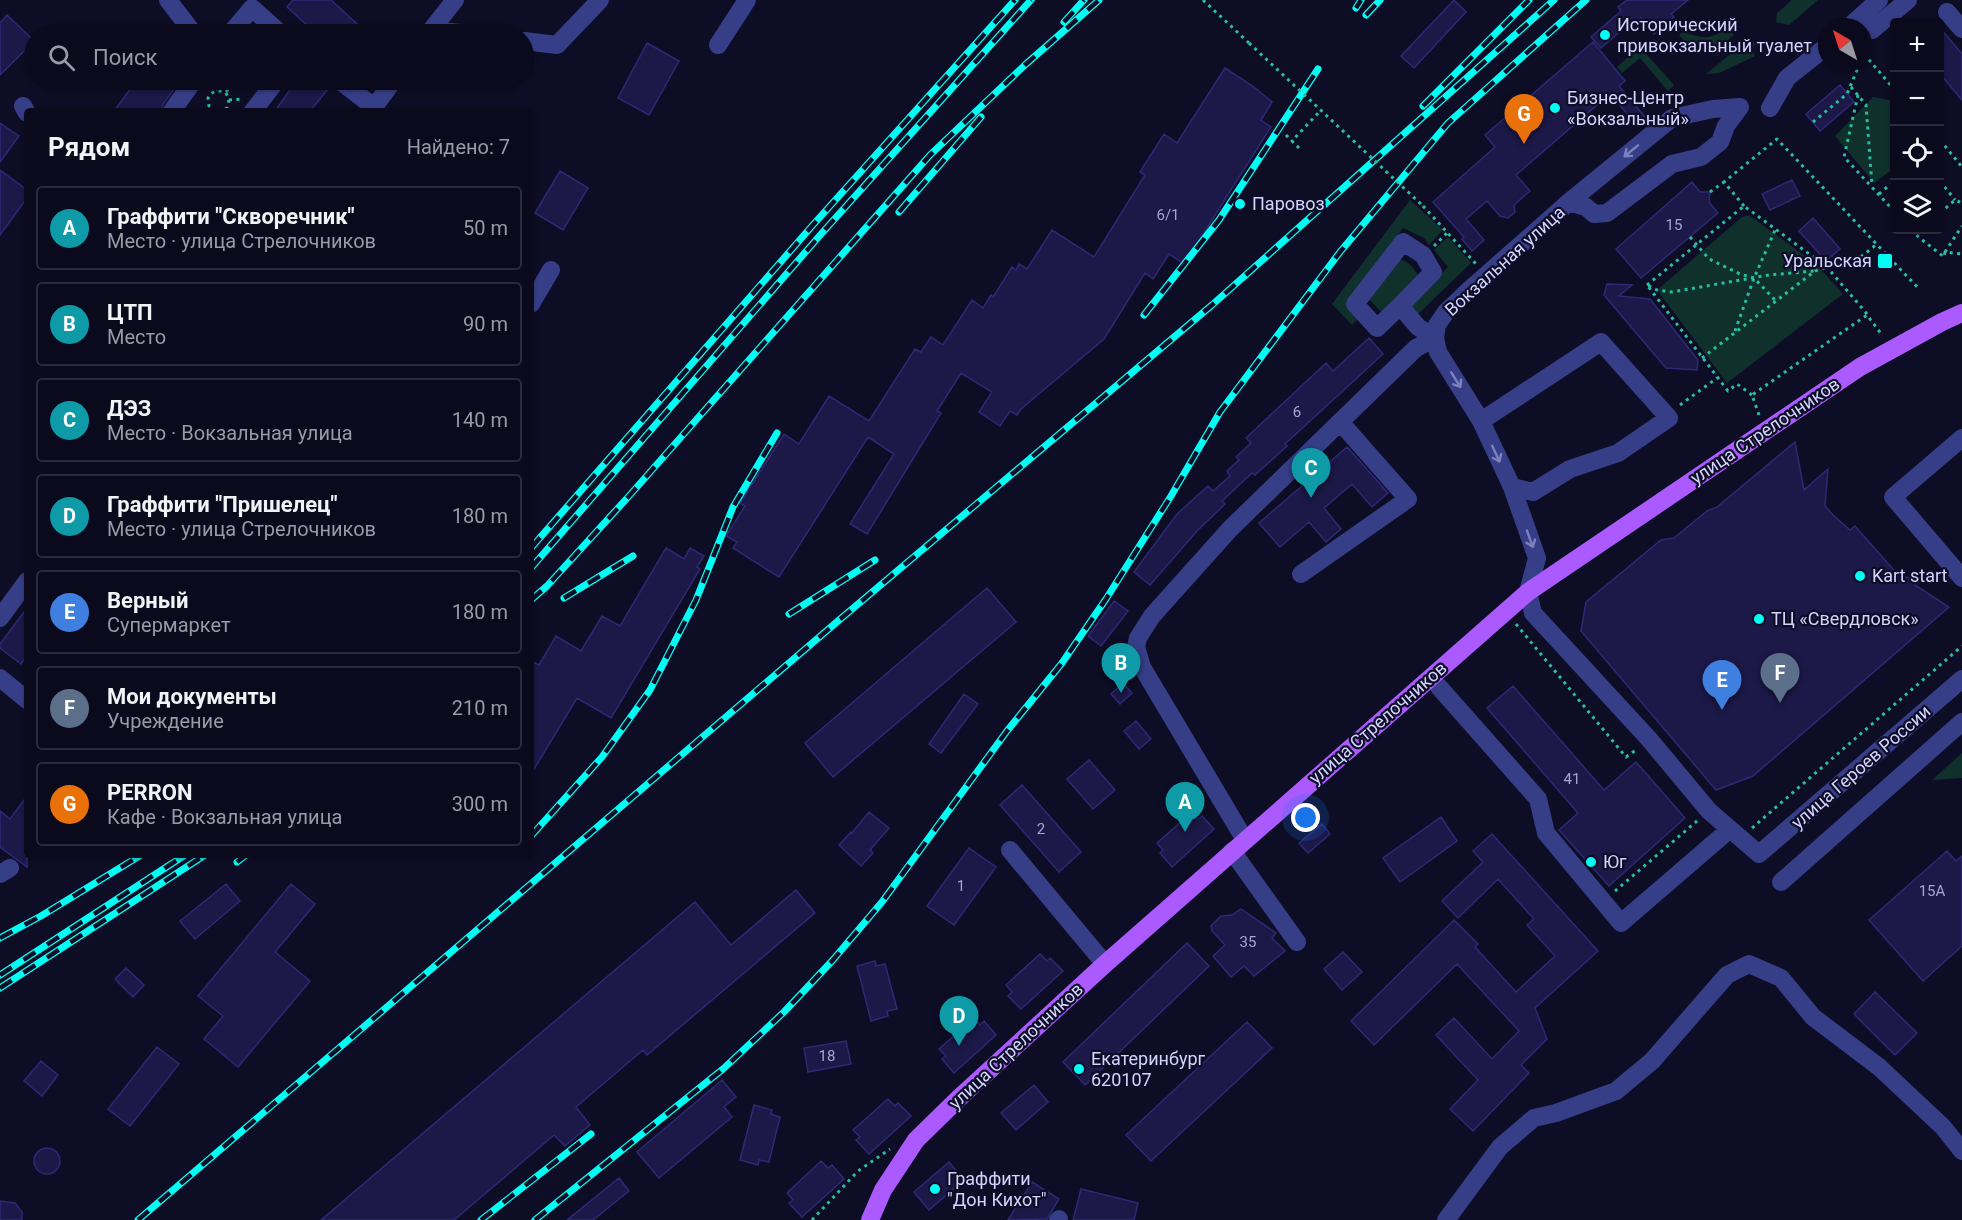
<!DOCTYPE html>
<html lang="ru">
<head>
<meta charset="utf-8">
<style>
	body { margin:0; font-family:Roboto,sans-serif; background:#131325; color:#f1f3f6 }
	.controls { position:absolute; right:18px; top:18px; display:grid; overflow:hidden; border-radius:6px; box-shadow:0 2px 4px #0004 }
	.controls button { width:54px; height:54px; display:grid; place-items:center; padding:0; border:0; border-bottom:2px solid #2a2b3b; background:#0a0a1c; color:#f1f3f6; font:30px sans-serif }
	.compass { position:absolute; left:1818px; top:18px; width:54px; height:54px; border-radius:50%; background:#0a0a1c; box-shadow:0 2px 4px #0004; rotate:321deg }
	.you { position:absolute; left:1306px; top:818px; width:21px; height:21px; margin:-15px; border:4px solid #fff; border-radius:50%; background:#1a73e8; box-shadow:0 0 0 9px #1a73e833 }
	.badge { display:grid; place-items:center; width:39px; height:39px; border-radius:50%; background:#00fef5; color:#fff; font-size:20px; font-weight:700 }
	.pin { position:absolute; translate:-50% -50px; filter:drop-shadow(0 2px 3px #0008) }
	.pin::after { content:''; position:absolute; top:32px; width:21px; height:18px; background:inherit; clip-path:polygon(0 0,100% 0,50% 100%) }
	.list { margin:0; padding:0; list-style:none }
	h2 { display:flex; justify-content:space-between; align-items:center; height:78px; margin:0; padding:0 24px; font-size:26px }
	h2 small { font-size:20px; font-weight:400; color:#999aa3 }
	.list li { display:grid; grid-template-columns:39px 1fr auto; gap:18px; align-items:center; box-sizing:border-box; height:84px; margin:0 12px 12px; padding:0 12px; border:2px solid #2a2b3b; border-radius:6px }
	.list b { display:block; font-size:22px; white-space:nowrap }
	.list p { margin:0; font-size:20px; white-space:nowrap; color:#999aa3 }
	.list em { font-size:20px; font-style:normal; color:#999aa3 }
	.icon { flex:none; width:33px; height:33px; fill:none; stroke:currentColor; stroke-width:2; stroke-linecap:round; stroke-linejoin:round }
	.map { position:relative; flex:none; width:1962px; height:1220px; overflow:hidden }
	.search { position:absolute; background:#0a0a1c; box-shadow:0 2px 4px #0004; left:24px; top:24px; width:510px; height:66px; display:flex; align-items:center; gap:15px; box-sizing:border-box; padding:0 21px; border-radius:33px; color:#999aa3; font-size:22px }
	.panel { position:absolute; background:#0a0a1c; box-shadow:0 2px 4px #0004; left:24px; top:108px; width:510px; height:750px; border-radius:6px }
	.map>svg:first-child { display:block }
	.green { fill:#10312b }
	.building { fill:#1c1848; stroke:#2e2976; stroke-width:1.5 }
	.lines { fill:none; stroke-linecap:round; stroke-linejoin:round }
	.path { stroke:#28bea1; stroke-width:3; stroke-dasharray:3 4.5; stroke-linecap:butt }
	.minor { stroke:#363e88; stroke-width:18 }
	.major { stroke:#ab5aff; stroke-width:18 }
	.rail-casing { stroke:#00fef5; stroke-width:7 }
	.rail { stroke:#0e0d26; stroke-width:4.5; stroke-dasharray:14; stroke-linecap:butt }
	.path-bridge { stroke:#28bea1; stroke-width:3; stroke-dasharray:3 4.5; stroke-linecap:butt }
	.oneway { stroke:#7d82be }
	.poi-dot { fill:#00fef5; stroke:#0e0d26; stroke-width:2 }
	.labels { text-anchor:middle; stroke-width:4.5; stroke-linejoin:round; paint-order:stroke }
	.number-label { font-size:15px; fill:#a5a5d1 }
	.poi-label { font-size:18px; fill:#d3d4ff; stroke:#0e0d26; text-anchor:start }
	.street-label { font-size:18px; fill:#d3d4ff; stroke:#0e0d26 }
</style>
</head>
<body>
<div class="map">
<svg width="1962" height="1220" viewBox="0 0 1962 1220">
	<rect width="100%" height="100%" fill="#0e0d26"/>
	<path class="green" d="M1792,0H1818L1789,25L1776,22L1777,13Z
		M1727,28L1734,35L1711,53L1705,47L1696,54L1679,35L1684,32C1702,39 1711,40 1727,28Z
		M1752,40L1755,44L1752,50L1755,56L1719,73L1706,74L1745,42Z
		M1640,47L1674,85L1668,91L1640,58L1622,73L1617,67Z
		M1873,97L1894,101V168L1874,183L1835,136Z
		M1410,200L1443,230L1429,245L1424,238L1403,228L1346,302L1360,317L1352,325L1332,304Z
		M1749,215L1817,265L1843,294L1727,383L1657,290L1742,217Z
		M1448,237L1471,263L1415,317L1410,305L1448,267L1434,250Z
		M1399,259C1409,261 1414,268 1418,276L1382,313L1369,299Z
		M1962,753V778L1932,780Z"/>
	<path class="building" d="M293,0H331L368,34H317L287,7Z
		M1454,0L1466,12L1414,68L1401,56Z
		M1627,0H1688L1671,14L1674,17L1654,34L1641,18L1633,25L1631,22L1601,48L1591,37L1621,11L1618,7Z
		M7,15L34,41L0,75V23Z
		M1940,28L1962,54V100L1940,74Z
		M1593,42L1625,81L1619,86L1645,117L1636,124L1610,94L1516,175L1530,191L1514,205L1515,212L1508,218L1500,216L1487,201L1466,219L1484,240L1472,251L1462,239L1464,237L1433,202L1495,147L1485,135Z
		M647,43L679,61L649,115L618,98Z
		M1225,68L1254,87L1272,102L1261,120L1271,127L1184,264L1169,254L1153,279L1145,273L1104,339L1021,409L1017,415L1010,411L1000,426L979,412L992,392L961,373L937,411L941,413L867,534L850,524L894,454L868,437L779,577L733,548L737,542L726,536L745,506L740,503L784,434L799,444L829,396L869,421L915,349L921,352L931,337L943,345L972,300L983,308L991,295L993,297L1012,267L1016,270L1019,264L1027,269L1052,230L1094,257L1145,175L1140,172L1164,134L1177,143Z
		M137,80H181L163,104L161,111H114Z
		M297,80H318L329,88L310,111H275Z
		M1840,85L1854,102L1820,131L1806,114Z
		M0,123L19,136L0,162Z
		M0,170L27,190V198L0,235Z
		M560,171L588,188L563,230L535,213Z
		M1792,180L1800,196L1770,210L1762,194Z
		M1692,182L1700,192H1710L1709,202L1718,213L1641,278L1616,249Z
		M1813,218L1840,249L1826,261L1799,231Z
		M1607,284L1632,285L1619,296L1650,299L1698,360L1697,370L1666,368L1604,295Z
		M1369,338L1383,354L1285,444L1287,446L1255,475L1252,473L1222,501L1225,504L1197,531L1150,585L1134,572L1177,514L1208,486L1213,491L1230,476L1227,471L1239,460L1236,457L1251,443L1246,438L1326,363L1333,371Z
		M1795,442L1804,490L1828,469L1825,506L1833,515L1850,530L1855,526L1899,576L1920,580L1915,585L1949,607L1753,776L1716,790L1581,631L1586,602L1661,540L1674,538L1707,511L1717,507Z
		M1347,447L1388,493L1372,507L1352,484L1324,508L1341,529L1326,542L1309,522L1280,547L1259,523Z
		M666,548L684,559L690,548L704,556L697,567L700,569L611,718L577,698L531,774V661L539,665L556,636L581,651L602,616L620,626Z
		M987,588L1016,622L833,777L805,743Z
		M1114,601L1128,611L1101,646L1088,636Z
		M27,608V655L21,664L0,648V644Z
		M1123,683L1132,693L1120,704L1111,694Z
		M1513,686L1604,790L1636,762L1685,818L1609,886L1559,830L1578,813L1487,708Z
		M964,694L978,704L941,753L929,744Z
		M1136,721L1151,739L1139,749L1124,731Z
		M1089,760L1115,790L1093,809L1067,779Z
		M1022,785L1081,852L1059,872L1000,805Z
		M27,796V867L0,847V811L10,819Z
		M869,812L889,828L870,850L873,853L861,866L839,845L851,832L852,833Z
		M1192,812L1198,819L1202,816L1214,829L1172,867L1160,853L1163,850L1157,843Z
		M1441,817L1457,841L1400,882L1383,858Z
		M1322,824L1330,834L1308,853L1299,843Z
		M1492,834L1598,951L1535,1008L1547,1039L1521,1065L1529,1073L1473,1131L1450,1109L1478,1080L1436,1035L1454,1018L1492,1059L1519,1031L1457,964L1374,1045L1351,1021L1454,920L1478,944L1475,947L1516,992L1555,956L1527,925L1534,919L1498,879L1458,918L1442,901L1483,862L1473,851Z
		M969,848L996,867L954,925L927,906Z
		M1947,851L1956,861L1962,856V946L1923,981L1869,920Z
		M226,884L240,901L195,939L180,921Z
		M291,884L315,904L275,952L310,981L238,1067L204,1039L223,1016L198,996Z
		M796,890L815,913L647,1055L643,1050L576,1107L590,1125L565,1146L554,1135L454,1220H321L695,902L731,945Z
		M1241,909L1276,933L1272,938L1285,951L1254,976L1244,966L1231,977L1213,956L1225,945L1212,931L1211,926L1221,916L1232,915Z
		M1187,943L1209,966L1085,1085L1063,1062Z
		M1343,952L1362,972L1342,990L1324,969Z
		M1040,954L1047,961L1050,958L1063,971L1021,1009L1008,996L1012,992L1006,985Z
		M875,961L876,966L885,964L897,1009L887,1011L888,1016L871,1021L857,966Z
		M126,968L144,985L133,997L115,979Z
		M1875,992L1917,1033L1895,1055L1854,1014Z
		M974,1018L980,1025L984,1021L996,1035L954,1073L942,1059L946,1056L939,1049Z
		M1247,1022L1272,1048L1151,1161L1126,1135Z
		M846,1041L851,1064L808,1072L804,1048Z
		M157,1047L179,1064L130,1126L108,1109Z
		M41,1061L58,1075L42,1096L24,1081Z
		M722,1080L736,1097L724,1107L732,1117L659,1178L637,1152Z
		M1034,1085L1048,1102L1016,1130L1001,1113Z
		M888,1099L895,1106L898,1103L911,1116L869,1154L856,1140L860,1137L853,1130Z
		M754,1105L772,1110L771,1114L780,1117L769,1162L759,1160L758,1165L740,1160Z
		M34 1161a13 13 0 1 1 26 0a13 13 0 1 1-26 0Z
		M821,1161L828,1168L832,1165L844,1179L802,1217L789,1203L793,1200L787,1193Z
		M949,1162L964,1180L929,1210L914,1192Z
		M619,1178L629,1191L593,1220H567Z
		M1032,1182L1059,1199L1047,1219L1008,1220Z
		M1081,1189L1138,1203L1134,1220H1073Z
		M0,1201L15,1203L22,1212V1220H0Z"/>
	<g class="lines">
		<path class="path" d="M1203,0L1249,43
			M1864,54L1894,89
			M1863,56L1866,47
			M215,80L218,90
			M1851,87L1866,105L1872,185
			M226,92L236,80
			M1858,95L1844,157L1894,211
			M229,100L242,99
			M216,111L209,106L208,98C212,91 218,89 226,93L229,100L227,108L221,111
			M1813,122L1847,94L1860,63
			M1286,135L1292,141
			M1940,140L1962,167
			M1299,148L1292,141L1321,110
			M1940,181L1955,200
			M1710,192L1724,182
			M1879,194L1894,181
			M1423,206L1476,264
			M1744,206L1724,182L1777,139L1920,290
			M1940,213L1955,200L1962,203
			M1911,230L1921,239L1944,257L1945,252L1962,254
			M1690,237L1709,259L1740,274L1754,278L1776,301
			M1434,246L1448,232
			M1945,252L1962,226
			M1647,285L1744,206L1827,267L1832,256
			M1867,314L1827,267L1857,260L1877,244
			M1735,331L1754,278L1776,228
			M1702,358L1815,271L1827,267
			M1752,395L1737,384L1728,391L1647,285L1657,290L1672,292L1769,275L1815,271
			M1680,405L1717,378
			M1759,415L1752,395L1867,315L1882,335
			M1516,624L1626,757L1636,750
			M1752,828L1962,646
			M1615,891L1697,821
			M812,1220L858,1171L890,1149"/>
		<path class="minor" d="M168,0L194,34
			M1947,12L1962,29
			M1849,27L1879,0
			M431,30L470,34
			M1863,31L1872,30L1908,0
			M230,34L252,8L281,34
			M428,34L455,0
			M524,41L557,45L600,0
			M718,45L747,0
			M339,80L374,107
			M23,106L27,113
			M1740,107L1713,109L1672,118L1569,202L1468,291L1446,312L1437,325L1435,338L1438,352L1481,421L1512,487L1537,558L1528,592L1533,613L1649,739L1709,811L1759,854L1962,679
			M1770,108L1787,78L1827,46
			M172,111L194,80
			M253,111L277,80
			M371,111L394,80
			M1569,202L1586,207L1594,214L1607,213L1672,164L1701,157L1720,142L1726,126L1740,107
			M531,304L551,270
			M1400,306L1377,328L1355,304L1403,242L1423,255L1433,272L1400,306L1418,327L1435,338
			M1481,421L1601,342L1669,418L1618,453L1570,469L1533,492L1512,487
			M1962,438L1893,497L1962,578
			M1301,574L1408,499L1341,423
			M0,618L27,581
			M0,678L27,700
			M1439,687L1538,799L1546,833L1621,923L1729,830
			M1245,840L1142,667L1136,647L1138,638L1152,616L1230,529L1416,348L1435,338
			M1010,850L1105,964
			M1232,851L1297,942
			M0,874L10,868
			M1781,882L1962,722
			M1058,1220L1059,1219
			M1446,1220L1500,1147L1534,1118L1556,1113L1616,1091L1652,1061L1727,975L1749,964L1781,978L1813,1017L1879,1067L1943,1127L1962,1151"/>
		<path class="major" d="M870,1220L883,1190L916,1140L958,1099L1105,964L1528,592L1860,367L1942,322L1962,313"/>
		<g class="rail-casing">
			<path id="rail" d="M1356,8L1361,0
				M1366,15L1380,0
				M1064,22L1084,0
				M1423,106L1529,0
				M899,212L981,117
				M1144,315L1219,220L1318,69
				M531,548L812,226L1015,0
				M531,568L822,233L1031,0
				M564,598L633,556
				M531,600L547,586L629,496L930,155L1026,64L1099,0
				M789,614L875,560
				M531,836L602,757L650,690L696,600L733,507L777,433
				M237,862L246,855
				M0,938L41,916L141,855
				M0,975L185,855
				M0,988L205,855
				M138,1220L838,621L1212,305L1554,0
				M481,1220L591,1134
				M535,1220L723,1069L784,1012L832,961L882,902L1007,731L1062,663L1106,599L1171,496L1220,412L1340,252L1448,123L1586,0"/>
		</g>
		<use href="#rail" class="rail"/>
		<path class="path-bridge" d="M1249,43L1423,206"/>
	</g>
	<defs><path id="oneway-shaft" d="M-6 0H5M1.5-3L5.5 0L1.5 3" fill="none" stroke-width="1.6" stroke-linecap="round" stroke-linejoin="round" transform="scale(1.5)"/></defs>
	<g class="oneway">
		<use href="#oneway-shaft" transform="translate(1631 151) rotate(141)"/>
		<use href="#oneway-shaft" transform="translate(1456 380) rotate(58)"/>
		<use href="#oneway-shaft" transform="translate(1496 454) rotate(65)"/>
		<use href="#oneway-shaft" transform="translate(1530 539) rotate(70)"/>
	</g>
	<g class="poi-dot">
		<circle cx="1605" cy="35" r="6"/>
		<circle cx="1555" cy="108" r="6"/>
		<circle cx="1240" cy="204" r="6"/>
		<rect x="1877" y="253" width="16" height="16" rx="3"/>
		<circle cx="1860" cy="576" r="6"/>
		<circle cx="1759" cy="619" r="6"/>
		<circle cx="1591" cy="862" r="6"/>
		<circle cx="1079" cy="1069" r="6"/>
		<circle cx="935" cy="1189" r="6"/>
	</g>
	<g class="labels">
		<g class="number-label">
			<text x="1168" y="220">6/1</text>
			<text x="1674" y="230">15</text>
			<text x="1297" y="417">6</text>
			<text x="1572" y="784">41</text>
			<text x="1041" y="834">2</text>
			<text x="961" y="891">1</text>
			<text x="1932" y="896">15А</text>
			<text x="1248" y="947">35</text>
			<text x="827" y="1061">18</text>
		</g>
		<g class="poi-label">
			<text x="1617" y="31">Исторический<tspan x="1617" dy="21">привокзальный туалет</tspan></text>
			<text x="1567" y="104">Бизнес-Центр<tspan x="1567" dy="21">«Вокзальный»</tspan></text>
			<text x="1252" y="210">Паровоз</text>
			<text x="1872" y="267" text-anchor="end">Уральская</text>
			<text x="1872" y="582">Kart start</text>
			<text x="1771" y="625">ТЦ «Свердловск»</text>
			<text x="1603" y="868">Юг</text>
			<text x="1091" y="1065">Екатеринбург<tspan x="1091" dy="21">620107</tspan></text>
			<text x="947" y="1185">Граффити<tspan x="947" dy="21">"Дон Кихот"</tspan></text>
		</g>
		<g class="street-label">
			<text transform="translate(1505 261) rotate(-42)" y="6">Вокзальная улица</text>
			<text transform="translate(1765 431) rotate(-34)" y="6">улица Стрелочников</text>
			<text transform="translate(1378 723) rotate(-41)" y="6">улица Стрелочников</text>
			<text transform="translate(1861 767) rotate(-41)" y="6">улица Героев России</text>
			<text transform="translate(1016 1046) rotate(-43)" y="6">улица Стрелочников</text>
		</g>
	</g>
</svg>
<div class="controls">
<button>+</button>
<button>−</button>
<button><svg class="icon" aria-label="locate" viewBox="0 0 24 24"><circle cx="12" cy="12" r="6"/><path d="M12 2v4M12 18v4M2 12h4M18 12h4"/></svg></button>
<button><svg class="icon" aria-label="layers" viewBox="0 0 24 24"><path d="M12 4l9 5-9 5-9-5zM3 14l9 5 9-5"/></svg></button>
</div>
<svg class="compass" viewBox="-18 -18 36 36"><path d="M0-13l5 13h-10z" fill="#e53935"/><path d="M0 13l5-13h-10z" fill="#999aa3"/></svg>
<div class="you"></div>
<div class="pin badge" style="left:1185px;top:832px;background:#0f9aa8">A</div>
<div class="pin badge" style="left:1121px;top:693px;background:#0f9aa8">B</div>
<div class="pin badge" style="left:1311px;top:498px;background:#0f9aa8">C</div>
<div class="pin badge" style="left:959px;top:1046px;background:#0f9aa8">D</div>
<div class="pin badge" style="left:1722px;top:710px;background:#3f7fe0">E</div>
<div class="pin badge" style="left:1780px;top:703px;background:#5c6f8a">F</div>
<div class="pin badge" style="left:1524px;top:144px;background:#e8710a">G</div>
<div class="search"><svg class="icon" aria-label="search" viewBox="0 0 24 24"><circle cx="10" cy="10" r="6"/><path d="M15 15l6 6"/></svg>Поиск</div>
<section class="panel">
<h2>Рядом<small>Найдено: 7</small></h2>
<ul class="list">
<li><span class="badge" style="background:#0f9aa8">A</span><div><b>Граффити &quot;Скворечник&quot;</b><p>Место · улица Стрелочников</p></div><em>50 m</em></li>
<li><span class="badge" style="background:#0f9aa8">B</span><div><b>ЦТП</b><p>Место</p></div><em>90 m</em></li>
<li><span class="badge" style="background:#0f9aa8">C</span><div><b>ДЭЗ</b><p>Место · Вокзальная улица</p></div><em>140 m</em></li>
<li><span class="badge" style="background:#0f9aa8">D</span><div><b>Граффити &quot;Пришелец&quot;</b><p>Место · улица Стрелочников</p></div><em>180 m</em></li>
<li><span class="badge" style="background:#3f7fe0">E</span><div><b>Верный</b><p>Супермаркет</p></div><em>180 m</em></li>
<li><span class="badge" style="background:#5c6f8a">F</span><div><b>Мои документы</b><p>Учреждение</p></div><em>210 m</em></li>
<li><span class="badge" style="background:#e8710a">G</span><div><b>PERRON</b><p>Кафе · Вокзальная улица</p></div><em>300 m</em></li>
</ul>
</section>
</div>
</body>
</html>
